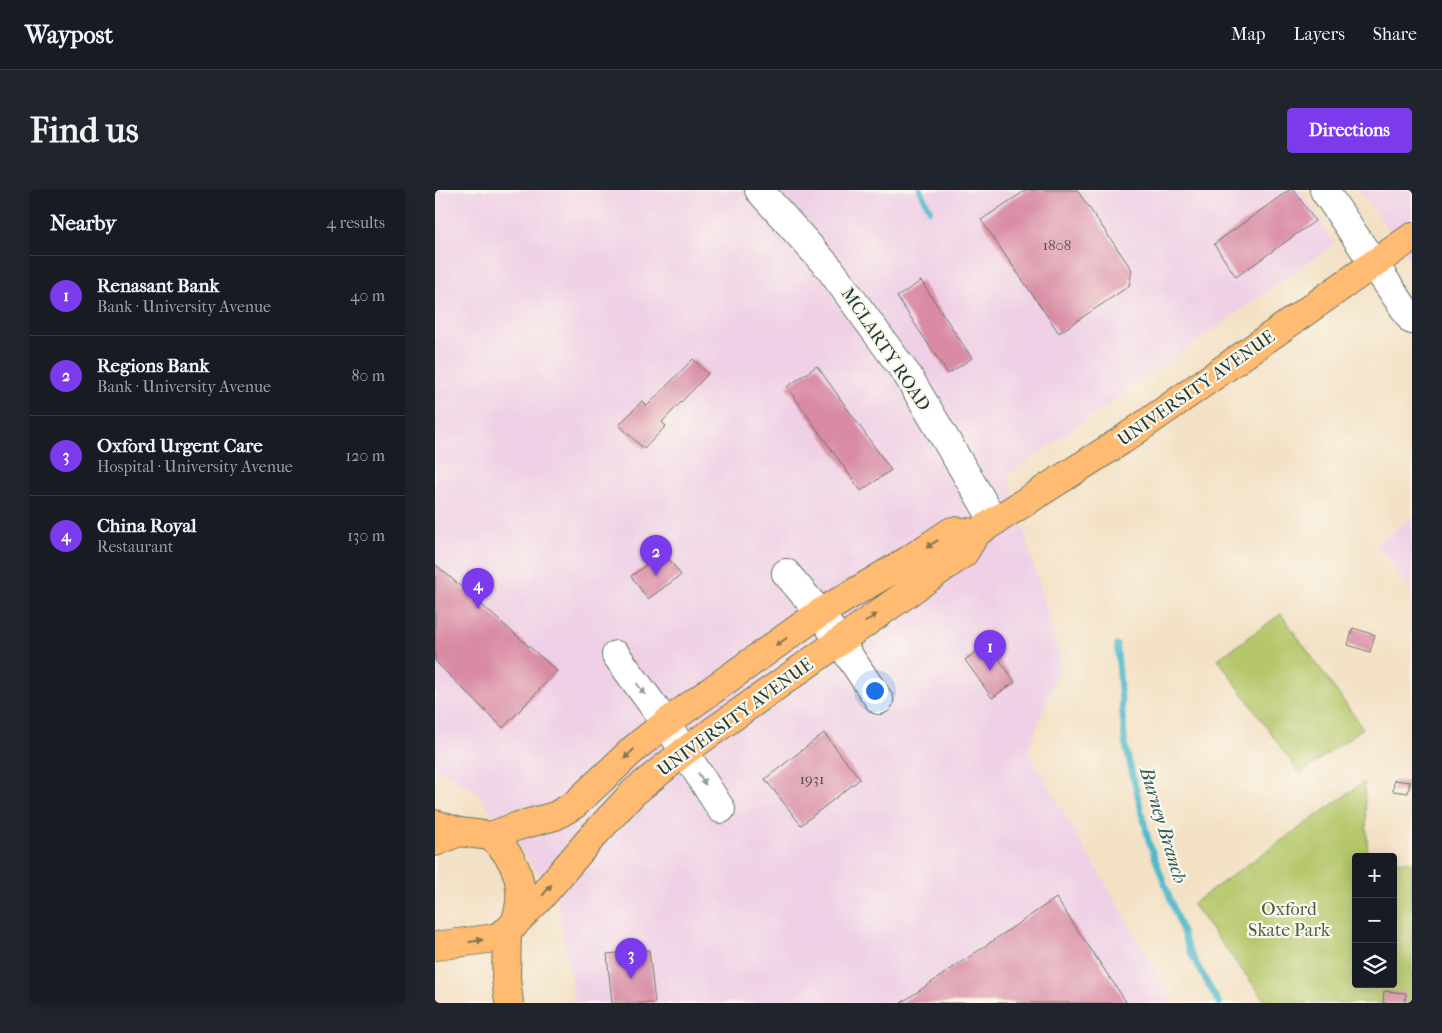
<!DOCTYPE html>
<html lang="en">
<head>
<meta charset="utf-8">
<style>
	body { margin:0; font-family:"IM FELL French Canon",serif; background:#20242c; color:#f1f3f6 }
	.controls { position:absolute; right:15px; bottom:15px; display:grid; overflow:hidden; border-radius:5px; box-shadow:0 2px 12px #0003 }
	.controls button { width:45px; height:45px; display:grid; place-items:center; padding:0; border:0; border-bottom:1px solid #363941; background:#171b24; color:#f1f3f6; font:25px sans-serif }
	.you { position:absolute; left:439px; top:500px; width:18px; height:18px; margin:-12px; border:4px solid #fff; border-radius:50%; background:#1a73e8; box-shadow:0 0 0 8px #1a73e833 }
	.badge { display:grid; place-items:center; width:32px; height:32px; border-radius:50%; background:#7c3aed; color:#fff; font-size:16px; font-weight:700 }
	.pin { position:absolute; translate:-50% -41px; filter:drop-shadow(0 1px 2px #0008) }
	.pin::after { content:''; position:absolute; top:26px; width:18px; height:15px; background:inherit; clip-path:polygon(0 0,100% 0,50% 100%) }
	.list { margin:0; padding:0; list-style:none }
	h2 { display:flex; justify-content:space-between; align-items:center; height:65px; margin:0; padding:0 20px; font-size:21px }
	h2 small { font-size:16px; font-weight:400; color:#9ea1a6 }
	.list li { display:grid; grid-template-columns:32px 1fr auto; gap:15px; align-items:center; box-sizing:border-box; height:80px; padding:0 20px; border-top:1px solid #363941 }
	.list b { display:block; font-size:19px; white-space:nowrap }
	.list p { margin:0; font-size:16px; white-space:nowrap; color:#9ea1a6 }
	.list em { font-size:16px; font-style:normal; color:#9ea1a6 }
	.icon { flex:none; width:28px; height:28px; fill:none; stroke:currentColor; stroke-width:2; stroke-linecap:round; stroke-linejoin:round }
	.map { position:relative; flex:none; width:977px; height:813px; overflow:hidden; border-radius:5px }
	header { display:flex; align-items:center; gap:30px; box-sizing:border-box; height:70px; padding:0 25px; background:#171b24; border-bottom:1px solid #363941 }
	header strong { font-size:24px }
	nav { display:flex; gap:28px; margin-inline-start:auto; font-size:18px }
	.intro { display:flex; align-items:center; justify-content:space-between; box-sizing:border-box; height:120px; padding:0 30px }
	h1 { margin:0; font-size:35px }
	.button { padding:12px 22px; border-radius:5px; background:#7c3aed; color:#fff; font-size:18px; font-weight:700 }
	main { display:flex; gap:30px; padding:0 30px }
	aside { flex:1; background:#171b24; border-radius:5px; box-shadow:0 2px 12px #0003 }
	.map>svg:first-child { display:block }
	.built { fill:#efd0e6 }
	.green { fill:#b5c76b; stroke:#6a8250 }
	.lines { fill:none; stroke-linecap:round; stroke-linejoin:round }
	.stream { stroke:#4fb9cc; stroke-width:6 }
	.building { fill:#d98ba5 }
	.minor-casing { stroke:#697667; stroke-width:30 }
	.major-casing { stroke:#697667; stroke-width:30 }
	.highway-casing { stroke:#697667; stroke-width:30 }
	.minor { stroke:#fff; stroke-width:28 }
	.major { stroke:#ffbb71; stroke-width:28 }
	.highway { stroke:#ffbb71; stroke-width:28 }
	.oneway { fill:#84764f }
	.oneway2 { fill:#8f9e9a }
	.labels { text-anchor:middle; stroke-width:4.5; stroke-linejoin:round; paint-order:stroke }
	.number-label { font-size:15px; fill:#4e5050 }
	.street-label { font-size:18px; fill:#1f3d34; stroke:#fbf7ec }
	.park-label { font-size:18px; fill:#446042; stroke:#fbf7ec }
	.water-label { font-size:19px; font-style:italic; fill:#2b5c5a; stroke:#fbf7ec }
</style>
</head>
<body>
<header>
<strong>Waypost</strong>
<nav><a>Map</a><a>Layers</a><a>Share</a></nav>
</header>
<div class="intro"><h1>Find us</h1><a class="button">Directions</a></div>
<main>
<aside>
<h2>Nearby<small>4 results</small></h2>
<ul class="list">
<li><span class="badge">1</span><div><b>Renasant Bank</b><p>Bank · University Avenue</p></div><em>40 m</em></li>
<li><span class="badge">2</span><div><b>Regions Bank</b><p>Bank · University Avenue</p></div><em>80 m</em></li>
<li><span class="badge">3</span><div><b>Oxford Urgent Care</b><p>Hospital · University Avenue</p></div><em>120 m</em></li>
<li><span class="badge">4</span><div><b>China Royal</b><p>Restaurant</p></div><em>130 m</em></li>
</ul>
</aside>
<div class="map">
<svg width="977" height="813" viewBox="0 0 977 813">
	<rect width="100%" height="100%" fill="#fbf7ec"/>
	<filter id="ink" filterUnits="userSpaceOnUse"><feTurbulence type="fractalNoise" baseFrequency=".02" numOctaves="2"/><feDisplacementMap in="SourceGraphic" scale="10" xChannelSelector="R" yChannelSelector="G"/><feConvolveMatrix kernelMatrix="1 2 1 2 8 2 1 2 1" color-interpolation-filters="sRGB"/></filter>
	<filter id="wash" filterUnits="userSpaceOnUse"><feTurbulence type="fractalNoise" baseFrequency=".0096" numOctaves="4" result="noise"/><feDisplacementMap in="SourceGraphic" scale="20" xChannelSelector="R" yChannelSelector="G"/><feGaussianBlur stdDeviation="1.12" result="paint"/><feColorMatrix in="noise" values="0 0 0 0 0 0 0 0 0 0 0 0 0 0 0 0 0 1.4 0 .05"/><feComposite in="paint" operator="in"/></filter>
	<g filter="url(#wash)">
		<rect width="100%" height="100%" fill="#f3e1c5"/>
		<path class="built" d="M0,0H866L899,54L573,285L626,472L593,561L740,813H140L121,707L40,599L0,579Z
			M924,0H977V72L941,22Z
			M977,328V403L941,354Z"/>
		<path class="green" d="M846,424L928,538L865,584L783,469Z
			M929,592L933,667H921V794H958V671L977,672V813H832L757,714Z"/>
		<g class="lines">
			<path class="stream" d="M485,0L495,20
				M682,455L690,554L714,652L755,762L784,813"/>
		</g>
		<g id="blocks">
			<path class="building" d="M591,0H642L697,80L694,96L624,143L546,30Z
				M854,0H859L880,31L801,87L779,54Z
				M486,91L537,168L513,184L462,107Z
				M258,169L273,184L227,232L231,236L209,259L184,235L207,211L212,216Z
				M382,176L456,280L426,301L352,197Z
				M229,362L246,385L213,409L196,386Z
				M0,374L122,481L68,538L0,471Z
				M918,438L940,445L935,462L913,455Z
				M553,453L580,492L557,508L530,470Z
				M389,543L425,589L366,635L330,589Z
				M959,590L975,592L973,603L958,601Z
				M621,708L692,813H466Z
				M214,760L220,813H177L172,764Z
				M949,801L971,803L970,813H948Z"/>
		</g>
	</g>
	<g filter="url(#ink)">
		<use href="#blocks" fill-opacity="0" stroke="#697667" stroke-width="1"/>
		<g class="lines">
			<g class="minor-casing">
				<path id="minor" d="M324,0L395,79L473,186L559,331
					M889,0L977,130
					M351,383L385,423L444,510
					M181,465L231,533L286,619"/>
			</g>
			<g class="major-casing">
				<path id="major" d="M56,646C84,671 93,701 79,735
					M0,652L24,642L56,646L83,636L120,626L139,615L201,557L231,533L385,423L472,371L517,341L541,343
					M0,756L60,748L72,741L105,708L157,647L199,602L250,561L529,363L541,343L686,251L977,47"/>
			</g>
			<g class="highway-casing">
				<path id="highway" d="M0,634L24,642
					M72,741L71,788L74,813"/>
			</g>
			<use href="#minor" class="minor"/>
			<use href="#major" class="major"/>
			<use href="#highway" class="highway"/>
		</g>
		<defs><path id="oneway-solid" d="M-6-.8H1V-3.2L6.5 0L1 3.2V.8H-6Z" transform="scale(1.25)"/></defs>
		<g class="oneway">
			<use href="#oneway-solid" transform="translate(497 354) rotate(146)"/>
			<use href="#oneway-solid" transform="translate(436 428) rotate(-35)"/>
			<use href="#oneway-solid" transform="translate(346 452) rotate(144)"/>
			<use href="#oneway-solid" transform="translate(194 564) rotate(136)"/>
			<use href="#oneway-solid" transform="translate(112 700) rotate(-50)"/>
			<use href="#oneway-solid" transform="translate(41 751) rotate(-10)"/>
		</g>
		<g class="oneway2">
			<use href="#oneway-solid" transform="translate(206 499) rotate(53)"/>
			<use href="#oneway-solid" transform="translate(267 589) rotate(58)"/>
		</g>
	</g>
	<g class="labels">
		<g class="number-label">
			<text x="622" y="60">1808</text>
			<text x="377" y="594">1931</text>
		</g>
		<g class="street-label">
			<text transform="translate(451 159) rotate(56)" y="6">MCLARTY ROAD</text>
			<text transform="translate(761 198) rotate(-35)" y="6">UNIVERSITY AVENUE</text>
			<text transform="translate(300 527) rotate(-36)" y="6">UNIVERSITY AVENUE</text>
		</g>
		<g class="park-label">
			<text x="854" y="725">Oxford<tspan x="854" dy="21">Skate Park</tspan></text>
		</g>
		<g class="water-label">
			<text transform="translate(729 635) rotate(73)" y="7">Burney Branch</text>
		</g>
	</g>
</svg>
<div class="controls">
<button>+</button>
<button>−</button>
<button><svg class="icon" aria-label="layers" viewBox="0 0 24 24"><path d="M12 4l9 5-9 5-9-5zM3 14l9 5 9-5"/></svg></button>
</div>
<div class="you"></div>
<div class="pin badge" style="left:555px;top:481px">1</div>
<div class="pin badge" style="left:221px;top:386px">2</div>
<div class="pin badge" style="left:196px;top:789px">3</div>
<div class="pin badge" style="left:43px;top:419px">4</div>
</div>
</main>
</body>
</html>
